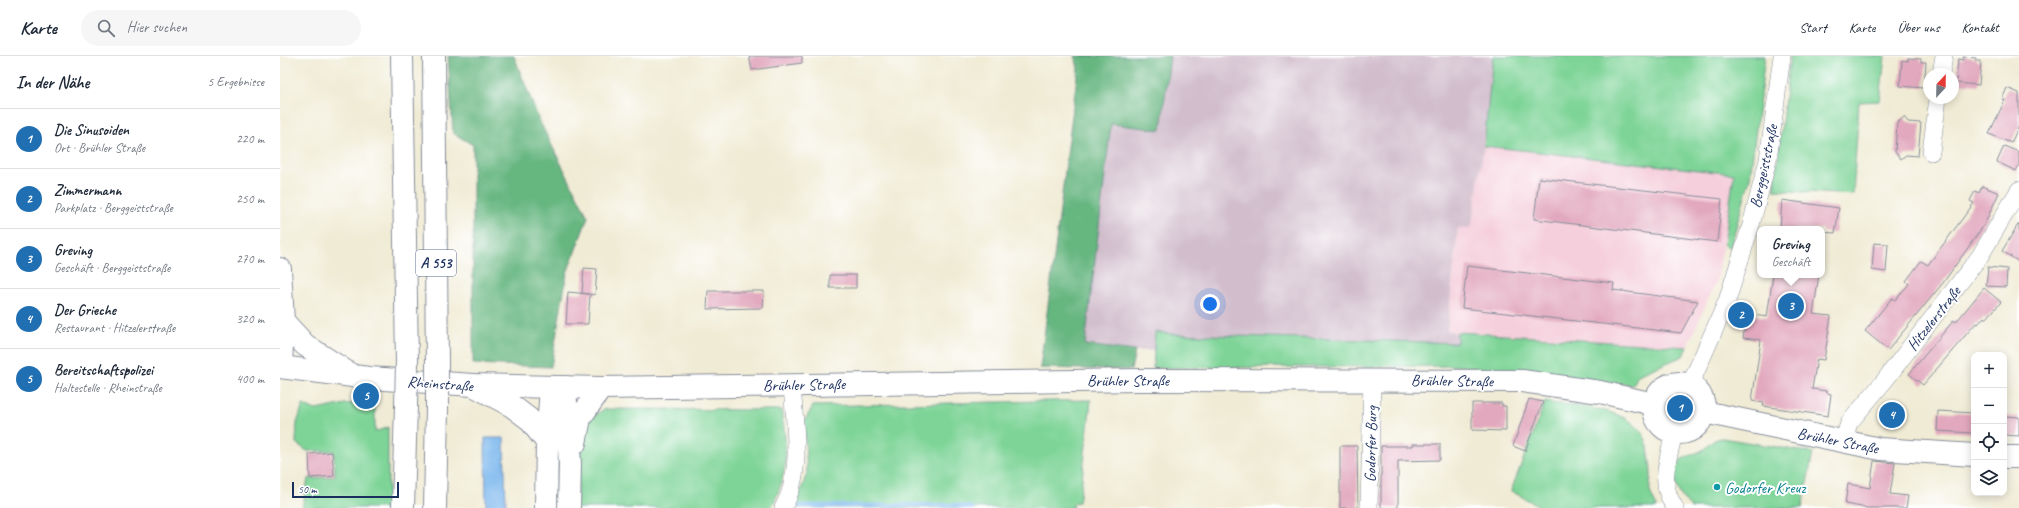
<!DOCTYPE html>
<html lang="de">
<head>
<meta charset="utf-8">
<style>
	body { margin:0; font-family:Caveat,sans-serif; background:#f6f6f7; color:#1f2937 }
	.controls { position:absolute; right:12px; bottom:12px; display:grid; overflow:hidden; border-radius:8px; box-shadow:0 2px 10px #0003 }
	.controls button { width:36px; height:36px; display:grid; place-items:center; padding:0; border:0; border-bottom:1px solid #e0e1e3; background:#fff; color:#1f2937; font:20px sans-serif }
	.compass { position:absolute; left:1643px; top:12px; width:36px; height:36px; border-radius:50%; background:#fff; box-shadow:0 2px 10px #0003; rotate:22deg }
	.scale { position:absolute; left:12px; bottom:10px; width:107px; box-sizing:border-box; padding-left:4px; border:2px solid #1b2f5e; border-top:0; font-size:11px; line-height:14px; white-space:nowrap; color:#1b2f5e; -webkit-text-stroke:3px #fff; paint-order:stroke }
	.you { position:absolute; left:930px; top:248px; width:14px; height:14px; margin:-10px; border:3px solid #fff; border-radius:50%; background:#1a73e8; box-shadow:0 0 0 6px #1a73e833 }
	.badge { display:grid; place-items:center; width:26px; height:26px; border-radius:50%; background:#1f6fb2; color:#fff; font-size:13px; font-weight:700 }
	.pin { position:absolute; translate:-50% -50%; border:2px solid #fff; box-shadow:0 1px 4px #0006 }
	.popup { position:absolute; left:1477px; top:170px; width:68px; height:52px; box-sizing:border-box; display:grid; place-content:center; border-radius:8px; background:#fff; filter:drop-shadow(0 1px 3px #0005); font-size:13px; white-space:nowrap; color:#747a83 }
	.popup b { font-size:15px; color:#1f2937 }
	.popup::after { content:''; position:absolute; left:50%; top:100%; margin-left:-8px; border:8px solid transparent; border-top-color:#fff }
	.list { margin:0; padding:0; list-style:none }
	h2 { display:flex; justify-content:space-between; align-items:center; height:52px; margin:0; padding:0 16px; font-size:17px }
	h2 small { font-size:13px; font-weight:400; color:#747a83 }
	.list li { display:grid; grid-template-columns:26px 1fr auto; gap:12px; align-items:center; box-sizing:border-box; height:60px; padding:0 16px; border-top:1px solid #e0e1e3 }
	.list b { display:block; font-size:15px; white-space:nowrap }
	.list p { margin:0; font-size:13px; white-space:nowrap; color:#747a83 }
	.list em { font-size:13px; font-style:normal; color:#747a83 }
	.icon { flex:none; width:22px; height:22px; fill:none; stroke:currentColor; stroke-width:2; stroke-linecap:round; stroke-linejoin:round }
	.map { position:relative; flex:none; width:1739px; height:452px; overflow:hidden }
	header { display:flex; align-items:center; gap:24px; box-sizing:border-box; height:56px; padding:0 20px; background:#fff; border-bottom:1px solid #e0e1e3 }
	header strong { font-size:19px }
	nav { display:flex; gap:22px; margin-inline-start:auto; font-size:14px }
	.search { width:280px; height:36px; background:#f6f6f7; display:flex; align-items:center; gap:10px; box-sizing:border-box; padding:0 14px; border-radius:22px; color:#747a83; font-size:15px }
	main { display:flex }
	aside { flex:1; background:#fff }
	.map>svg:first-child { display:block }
	.built { fill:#f5cfdb }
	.industrial { fill:#d1bdcc }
	.green { fill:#7ed497; stroke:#4c827a }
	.forest { fill:#66b680; stroke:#40726f }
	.water { fill:#7bb7ed; stroke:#4b73a6 }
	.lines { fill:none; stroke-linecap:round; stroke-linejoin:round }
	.stream { stroke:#7bb7ed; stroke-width:4.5 }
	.building { fill:#e2a8be }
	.minor-casing { stroke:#868d99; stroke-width:18 }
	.secondary-casing { stroke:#868d99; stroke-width:24 }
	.motorway-casing { stroke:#868d99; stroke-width:24 }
	.minor { stroke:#fff; stroke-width:17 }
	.secondary { stroke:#fff; stroke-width:22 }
	.motorway { stroke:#fff; stroke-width:22 }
	.motorway-bridge-casing { stroke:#868d99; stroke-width:24; stroke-linecap:butt }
	.motorway-bridge { stroke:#fff; stroke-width:22 }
	.culture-dot { fill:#0f9aa8; stroke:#fff; stroke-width:1.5 }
	.labels { text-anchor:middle; stroke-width:4; stroke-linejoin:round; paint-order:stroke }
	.shield { fill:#fff; stroke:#5f6d8e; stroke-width:1 }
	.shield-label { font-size:15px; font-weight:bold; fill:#1b2f5e }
	.street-label { font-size:16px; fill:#1b2f5e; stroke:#fff }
	.culture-label { font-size:16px; fill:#0d838f; stroke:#fff; text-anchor:start }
</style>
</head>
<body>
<header>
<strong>Karte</strong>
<div class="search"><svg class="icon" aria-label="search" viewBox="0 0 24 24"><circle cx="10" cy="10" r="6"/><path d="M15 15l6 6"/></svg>Hier suchen</div>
<nav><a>Start</a><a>Karte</a><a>Über uns</a><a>Kontakt</a></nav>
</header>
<main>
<aside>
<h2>In der Nähe<small>5 Ergebnisse</small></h2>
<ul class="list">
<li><span class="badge">1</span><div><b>Die Sinusoiden</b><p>Ort · Brühler Straße</p></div><em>220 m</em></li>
<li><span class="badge">2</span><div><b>Zimmermann</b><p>Parkplatz · Berggeiststraße</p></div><em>250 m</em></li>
<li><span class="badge">3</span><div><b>Greving</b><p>Geschäft · Berggeiststraße</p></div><em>270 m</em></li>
<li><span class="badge">4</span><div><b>Der Grieche</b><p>Restaurant · Hitzelerstraße</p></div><em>320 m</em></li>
<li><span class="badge">5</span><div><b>Bereitschaftspolizei</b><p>Haltestelle · Rheinstraße</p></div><em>400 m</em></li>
</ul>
</aside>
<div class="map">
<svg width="1739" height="452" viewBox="0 0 1739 452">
	<rect width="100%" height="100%" fill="#fff"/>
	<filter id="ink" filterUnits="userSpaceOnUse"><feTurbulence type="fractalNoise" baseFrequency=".025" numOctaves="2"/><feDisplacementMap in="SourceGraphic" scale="8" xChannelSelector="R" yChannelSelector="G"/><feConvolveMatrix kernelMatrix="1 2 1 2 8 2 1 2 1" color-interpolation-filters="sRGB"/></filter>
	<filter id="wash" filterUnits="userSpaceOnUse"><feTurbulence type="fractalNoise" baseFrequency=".012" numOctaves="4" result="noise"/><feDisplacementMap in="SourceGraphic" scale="16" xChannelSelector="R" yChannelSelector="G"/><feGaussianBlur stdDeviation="0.9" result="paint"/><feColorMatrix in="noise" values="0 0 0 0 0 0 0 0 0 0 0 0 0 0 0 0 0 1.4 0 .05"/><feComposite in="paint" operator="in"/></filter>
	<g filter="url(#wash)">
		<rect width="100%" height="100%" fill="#f0ebd4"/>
		<path class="built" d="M1204,90L1455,118L1437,224L1407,291L1167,275L1178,172H1191Z"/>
		<path class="industrial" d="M890,0H1213L1204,90L1191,173L1178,172L1167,275L1177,276V287L855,295L805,289L831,68L881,74Z"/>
		<path class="green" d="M1213,0H1485L1470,122L1450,192L1444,188L1454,118L1204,90Z
			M1510,0H1605L1600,45L1579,46L1573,139L1494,134Z
			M875,276L892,278L1177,287V276L1407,291L1403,300L1358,319L1353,329L1176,310L873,312Z
			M811,344L801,433L799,446L794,447L792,452H515L527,417L524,366L533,350Z
			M1265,346C1297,351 1360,350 1368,391C1369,400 1371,410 1371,419C1371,424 1369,430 1370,435C1371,440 1375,446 1377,452H1263L1231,435Z
			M84,347L95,348V376L108,371V452H22L28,423L55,420L54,395H27L16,387L17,367L23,349L36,354L65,348Z
			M324,353L501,354C508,391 509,418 491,452H296L302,369Z
			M1442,382L1533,397L1522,452H1411C1400,442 1386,418 1401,404C1406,400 1415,398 1421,395C1429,390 1432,383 1442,382Z"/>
		<path class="forest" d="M168,0H234L259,64L308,161L287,217L271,311L193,308V89L173,77Z
			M795,0H890L881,74L831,68L805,289L855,295L851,314L760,312L798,12Z"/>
		<path class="water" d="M205,382H224L226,452H206Z"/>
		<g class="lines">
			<path class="stream" d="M520,450L674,449L692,452"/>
		</g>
		<g id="blocks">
			<path class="building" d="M469,0H522V7L472,14Z
				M1683,1L1696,2V5H1701L1699,29L1676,27L1678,3L1683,4Z
				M1628,2L1641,3V6H1646L1644,32L1620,30L1622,4L1628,5Z
				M1727,32L1739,37V70L1731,87L1709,78L1725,44L1722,43Z
				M1624,61L1628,66L1641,67L1638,100L1626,99L1621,103L1615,96L1617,67Z
				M1724,90L1739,96V109L1736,115L1717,106Z
				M1259,122L1442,143L1437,186L1254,163Z
				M1702,130L1719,137L1704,169L1663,227L1608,294L1585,275L1612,242L1615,244L1629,228L1626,225L1641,205L1648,209L1694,147L1690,145L1695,135L1699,137Z
				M1502,144L1559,152L1555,177L1542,176V173H1500Z
				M1739,167V206L1722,195Z
				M1594,187L1608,188L1606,216L1592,214Z
				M1187,210L1334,227L1333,234L1418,245L1401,277L1182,252Z
				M1708,211L1727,213L1726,231L1706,230Z
				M304,212L317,213L315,239L310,238L308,268H286L288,236L309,238L302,237Z
				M550,219H576V232H550Z
				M1493,219H1539L1533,258L1551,260L1544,304L1537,303L1532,333L1547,335V337L1551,338L1548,360L1483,350L1484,347L1472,345L1481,284L1463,282L1467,258L1487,261Z
				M1704,232L1721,246L1706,263L1704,261L1698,268L1696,267L1643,329L1629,318L1674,264L1676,266Z
				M428,235H484L483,252L427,253Z
				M1249,343L1263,346L1245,395L1233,390Z
				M1192,347H1222V350H1226V375L1192,374Z
				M1618,348L1624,364L1606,370L1601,355Z
				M1658,355L1694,357L1693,377L1657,375Z
				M1724,360L1739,361V380L1724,379Z
				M1133,388H1160V404L1118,405V452H1101V390H1133Z
				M1060,390H1077L1078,452H1060Z
				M52,396L54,420L30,422L29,398Z
				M1594,405L1615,407L1610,438L1628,440L1626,452H1587L1565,448L1568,428L1590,432Z"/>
		</g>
	</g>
	<g filter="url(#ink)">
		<use href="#blocks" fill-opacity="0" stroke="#868d99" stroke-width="1"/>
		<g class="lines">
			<g class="minor-casing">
				<path id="minor" d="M1661,18L1664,0
					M1651,96L1658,42
					M1410,329L1447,245L1471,169L1488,104L1502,0
					M1394,377C1388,404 1378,427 1395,452
					M1563,386L1569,367L1605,324L1700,200L1739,134
					M503,452C524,416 514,368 512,328
					M1089,452L1092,323"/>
			</g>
			<g class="secondary-casing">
				<path id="secondary" d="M0,311L89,322L193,329L321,332L858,324L1242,325L1320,336L1374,348
					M1374 352a25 25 0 1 1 50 0a25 25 0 1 1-50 0Z
					M1424,356L1600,393L1694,399
					M1724,401H1739"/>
			</g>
			<g class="motorway-casing">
				<path id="motorway" d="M122,0L127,305
					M154,0L157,306
					M0,213L3,265L1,311
					M3,265L25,289L73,320
					M193,329L232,350L249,363L267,386
					M285,331L290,408L289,452
					M295,387L300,362L321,332
					M123,452L126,350
					M155,452L157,352
					M266,452L267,386L271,331"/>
			</g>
			<use href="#minor" class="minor"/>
			<use href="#secondary" class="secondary"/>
			<use href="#motorway" class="motorway"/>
			<g class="motorway-bridge-casing">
				<path id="motorway-bridge" d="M126,350L127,305
					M157,352V306"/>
			</g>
			<use href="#motorway-bridge" class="motorway-bridge"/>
		</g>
	</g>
	<circle class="culture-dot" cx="1437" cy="431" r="4"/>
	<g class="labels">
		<rect class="shield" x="136" y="194" width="40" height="26" rx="3"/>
		<g class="shield-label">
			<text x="156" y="212">A 553</text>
		</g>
		<g class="street-label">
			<text transform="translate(1483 110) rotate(-78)" y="6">Berggeiststraße</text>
			<text transform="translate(1653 262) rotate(-52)" y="6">Hitzelerstraße</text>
			<text x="848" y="330">Brühler Straße</text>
			<text transform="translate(1172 324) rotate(1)" y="6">Brühler Straße</text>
			<text transform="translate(160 327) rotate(4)" y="6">Rheinstraße</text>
			<text transform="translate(524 328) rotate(-1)" y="6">Brühler Straße</text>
			<text transform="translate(1558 384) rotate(11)" y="6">Brühler Straße</text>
			<text transform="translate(1090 388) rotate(-89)" y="6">Godorfer Burg</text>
		</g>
		<g class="culture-label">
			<text x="1445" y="437">Godorfer Kreuz</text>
		</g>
	</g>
</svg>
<div class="controls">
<button>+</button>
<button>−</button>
<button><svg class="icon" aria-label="locate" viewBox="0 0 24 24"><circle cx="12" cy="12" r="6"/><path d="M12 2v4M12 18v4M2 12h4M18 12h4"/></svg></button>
<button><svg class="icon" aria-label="layers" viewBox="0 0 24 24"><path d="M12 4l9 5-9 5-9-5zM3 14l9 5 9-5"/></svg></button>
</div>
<svg class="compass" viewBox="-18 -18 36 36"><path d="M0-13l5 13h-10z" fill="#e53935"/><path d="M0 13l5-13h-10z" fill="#747a83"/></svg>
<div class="scale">50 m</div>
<div class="you"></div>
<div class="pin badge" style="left:1400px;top:352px">1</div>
<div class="pin badge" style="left:1461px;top:259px">2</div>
<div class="pin badge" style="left:1511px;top:250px">3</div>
<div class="popup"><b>Greving</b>Geschäft</div>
<div class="pin badge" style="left:1612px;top:359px">4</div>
<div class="pin badge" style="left:86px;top:340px">5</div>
</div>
</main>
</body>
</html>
